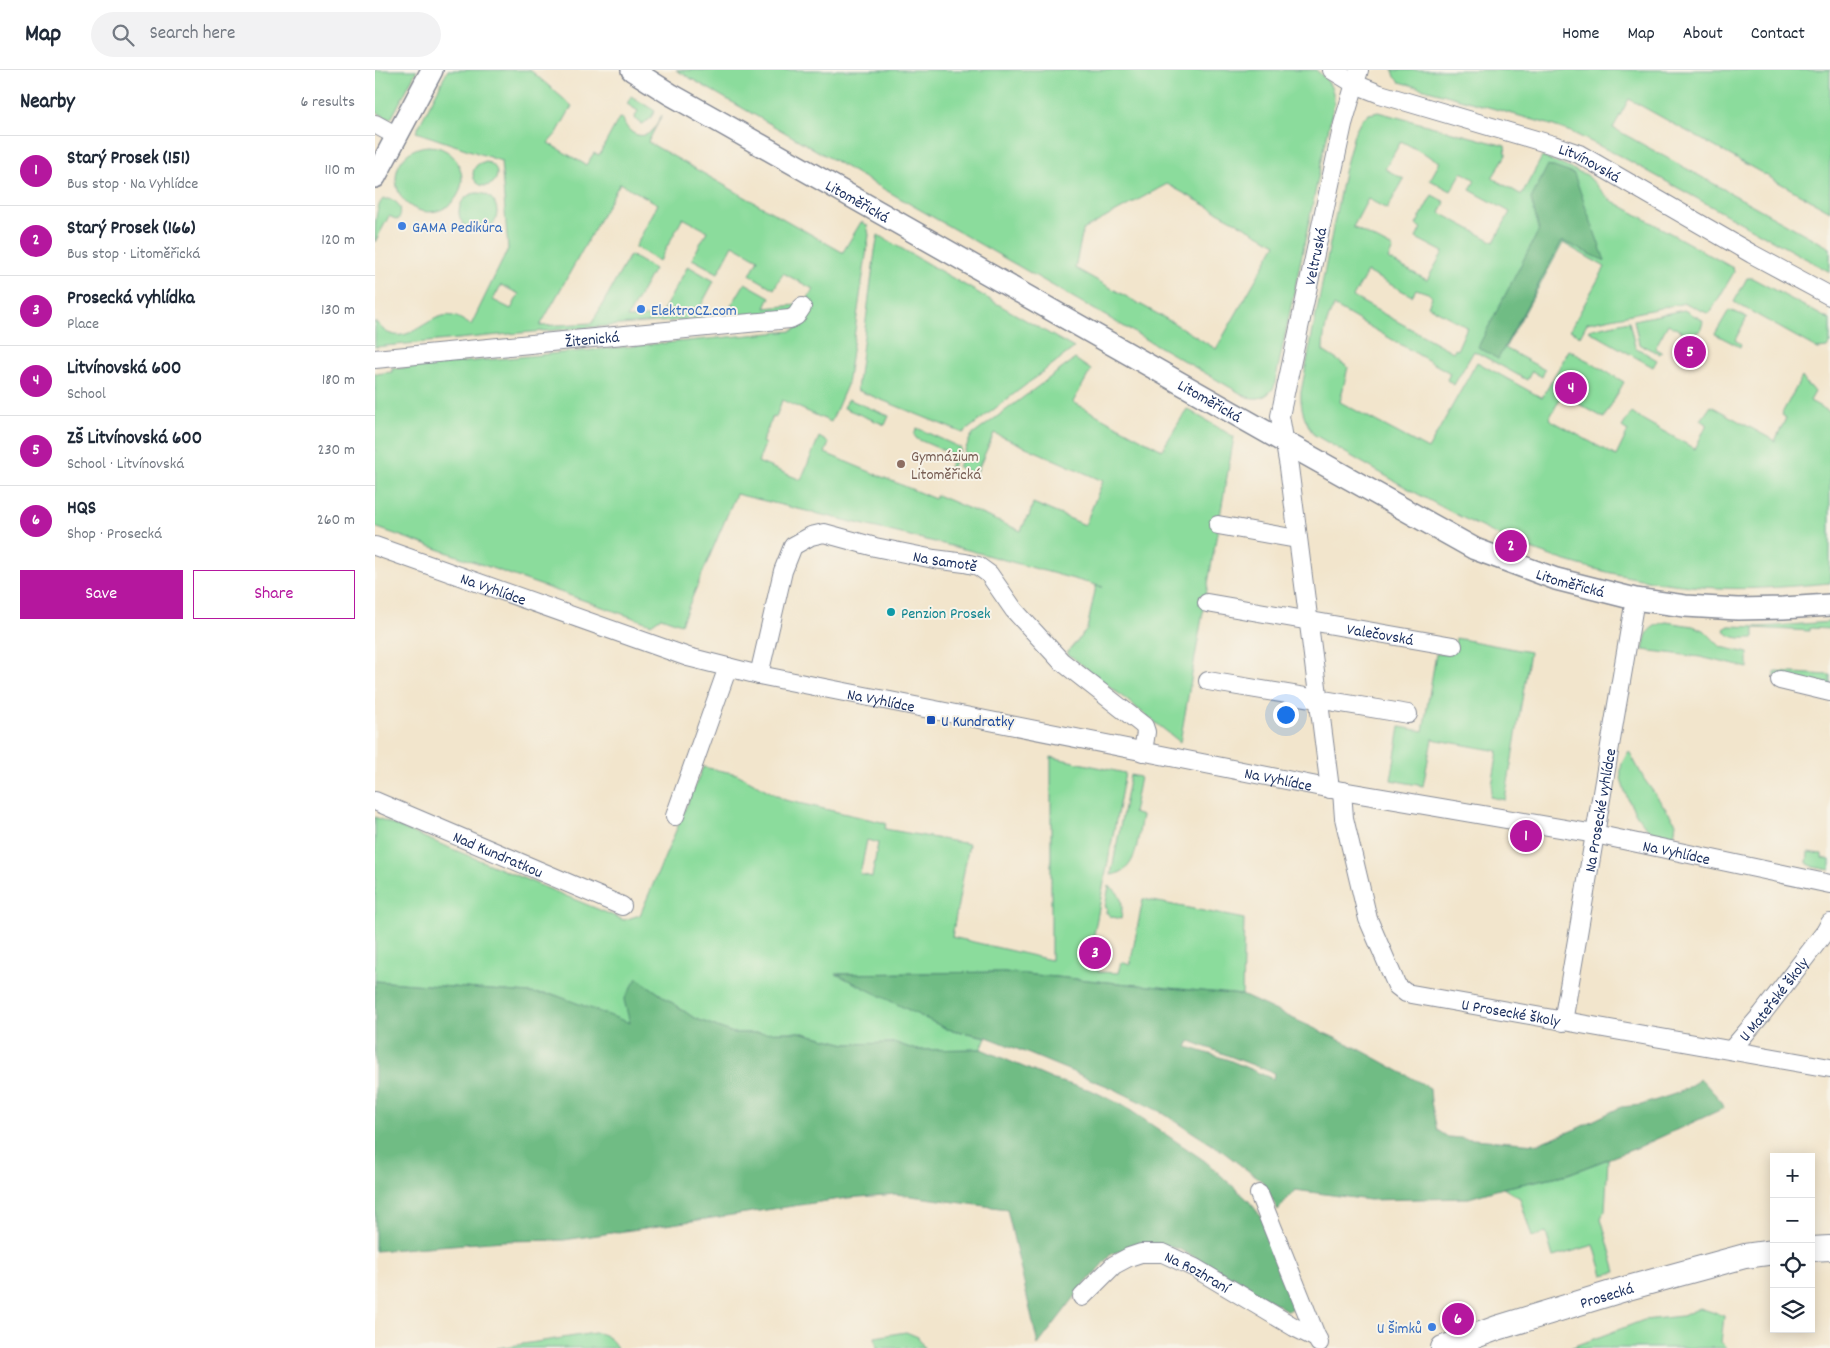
<!DOCTYPE html>
<html lang="en">
<head>
<meta charset="utf-8">
<style>
	body { margin:0; font-family:Dekko,sans-serif; background:#f2f2f3; color:#1f2937 }
	.controls { position:absolute; right:15px; bottom:15px; display:grid; overflow:hidden; border-radius:0px; box-shadow:0 2px 12px #0003 }
	.controls button { width:45px; height:45px; display:grid; place-items:center; padding:0; border:0; border-bottom:1px solid #e0e1e3; background:#fff; color:#1f2937; font:25px sans-serif }
	.you { position:absolute; left:910px; top:644px; width:18px; height:18px; margin:-12px; border:4px solid #fff; border-radius:50%; background:#1a73e8; box-shadow:0 0 0 8px #1a73e833 }
	.badge { display:grid; place-items:center; width:32px; height:32px; border-radius:50%; background:#b5179e; color:#fff; font-size:16px; font-weight:700 }
	.pin { position:absolute; translate:-50% -50%; border:2px solid #fff; box-shadow:0 1px 5px #0006 }
	.list { margin:0; padding:0; list-style:none }
	h2 { display:flex; justify-content:space-between; align-items:center; height:65px; margin:0; padding:0 20px; font-size:21px }
	h2 small { font-size:16px; font-weight:400; color:#747a83 }
	.list li { display:grid; grid-template-columns:32px 1fr auto; gap:15px; align-items:center; box-sizing:border-box; height:70px; padding:0 20px; border-top:1px solid #e0e1e3 }
	.list b { display:block; font-size:19px; white-space:nowrap }
	.list p { margin:0; font-size:16px; white-space:nowrap; color:#747a83 }
	.list em { font-size:16px; font-style:normal; color:#747a83 }
	.actions { display:flex; gap:10px; padding:15px 20px }
	.actions a { flex:1; padding:11px 0; border:1px solid #b5179e; border-radius:0px; text-align:center; font-size:18px; color:#b5179e }
	.actions .main { background:#b5179e; color:#fff }
	.icon { flex:none; width:28px; height:28px; fill:none; stroke:currentColor; stroke-width:2; stroke-linecap:round; stroke-linejoin:round }
	.map { position:relative; flex:none; width:1455px; height:1278px; overflow:hidden }
	header { display:flex; align-items:center; gap:30px; box-sizing:border-box; height:70px; padding:0 25px; background:#fff; border-bottom:1px solid #e0e1e3 }
	header strong { font-size:24px }
	nav { display:flex; gap:28px; margin-inline-start:auto; font-size:18px }
	.search { width:350px; height:45px; background:#f2f2f3; display:flex; align-items:center; gap:12px; box-sizing:border-box; padding:0 18px; border-radius:28px; color:#747a83; font-size:19px }
	main { display:flex }
	aside { flex:1; background:#fff }
	.map>svg:first-child { display:block }
	.green { fill:#8bdc9c; stroke:#53867d; fill-rule:evenodd }
	.forest { fill:#70bc84; stroke:#467671; fill-rule:evenodd }
	.lines { fill:none; stroke-linecap:round; stroke-linejoin:round }
	.minor-casing { stroke:#868a95; stroke-width:20 }
	.tertiary-casing { stroke:#868a95; stroke-width:24 }
	.secondary-casing { stroke:#868a95; stroke-width:26 }
	.minor { stroke:#fff; stroke-width:18 }
	.tertiary { stroke:#fff; stroke-width:21 }
	.secondary { stroke:#fff; stroke-width:24 }
	.shop-dot { fill:#3f7fe0; stroke:#f7f3e8; stroke-width:2 }
	.education-dot { fill:#8d6e63; stroke:#f7f3e8; stroke-width:2 }
	.culture-dot { fill:#0f9aa8; stroke:#f7f3e8; stroke-width:2 }
	.transit-dot { fill:#1a4fb4; stroke:#f7f3e8; stroke-width:2 }
	.labels { text-anchor:middle; stroke-width:4; stroke-linejoin:round; paint-order:stroke }
	.street-label { font-size:16px; fill:#1b2f5e; stroke:#f7f3e8 }
	.shop-label { font-size:16px; fill:#366cbe; stroke:#f7f3e8; text-anchor:start }
	.education-label { font-size:16px; fill:#785e54; stroke:#f7f3e8; text-anchor:start }
	.culture-label { font-size:16px; fill:#0d838f; stroke:#f7f3e8; text-anchor:start }
	.transit-label { font-size:16px; fill:#164399; stroke:#f7f3e8; text-anchor:start }
</style>
</head>
<body>
<header>
<strong>Map</strong>
<div class="search"><svg class="icon" aria-label="search" viewBox="0 0 24 24"><circle cx="10" cy="10" r="6"/><path d="M15 15l6 6"/></svg>Search here</div>
<nav><a>Home</a><a>Map</a><a>About</a><a>Contact</a></nav>
</header>
<main>
<aside>
<h2>Nearby<small>6 results</small></h2>
<ul class="list">
<li><span class="badge">1</span><div><b>Starý Prosek (151)</b><p>Bus stop · Na Vyhlídce</p></div><em>110 m</em></li>
<li><span class="badge">2</span><div><b>Starý Prosek (166)</b><p>Bus stop · Litoměřická</p></div><em>120 m</em></li>
<li><span class="badge">3</span><div><b>Prosecká vyhlídka</b><p>Place</p></div><em>130 m</em></li>
<li><span class="badge">4</span><div><b>Litvínovská 600</b><p>School</p></div><em>180 m</em></li>
<li><span class="badge">5</span><div><b>ZŠ Litvínovská 600</b><p>School · Litvínovská</p></div><em>230 m</em></li>
<li><span class="badge">6</span><div><b>HQS</b><p>Shop · Prosecká</p></div><em>260 m</em></li>
</ul>
<div class="actions"><a class="main">Save</a><a>Share</a></div>
</aside>
<div class="map">
<svg width="1455" height="1278" viewBox="0 0 1455 1278">
	<rect width="100%" height="100%" fill="#f7f3e8"/>
	<filter id="ink" filterUnits="userSpaceOnUse"><feTurbulence type="fractalNoise" baseFrequency=".02" numOctaves="2"/><feDisplacementMap in="SourceGraphic" scale="10" xChannelSelector="R" yChannelSelector="G"/><feConvolveMatrix kernelMatrix="1 2 1 2 8 2 1 2 1" color-interpolation-filters="sRGB"/></filter>
	<filter id="wash" filterUnits="userSpaceOnUse"><feTurbulence type="fractalNoise" baseFrequency=".0096" numOctaves="4" result="noise"/><feDisplacementMap in="SourceGraphic" scale="20" xChannelSelector="R" yChannelSelector="G"/><feGaussianBlur stdDeviation="1.12" result="paint"/><feColorMatrix in="noise" values="0 0 0 0 0 0 0 0 0 0 0 0 0 0 0 0 0 1.4 0 .05"/><feComposite in="paint" operator="in"/></filter>
	<g filter="url(#wash)">
		<rect width="100%" height="100%" fill="#f2e5cc"/>
		<path class="green" d="M0,0H42L17,47L14,49L0,41Z
			M73,0H155L197,36L182,63L173,73L211,95L219,83L224,85L244,48L248,49C251,61 264,71 276,62C281,58 284,50 287,45L273,72L467,182H468L486,152L492,155L494,165L472,315L456,352L407,330L401,347L398,346L387,372L390,374L383,392L426,410L444,367L454,373L450,383L560,429L562,425L646,461L652,447H654L658,433L710,455L728,411L619,363L601,404L583,397L596,366L700,289L716,300L698,332L787,380L812,339L859,367L805,672L692,583L712,559L721,516L728,517L593,480L361,424L306,554L286,547L276,554L0,457V302L1,304L17,302V299L417,261L425,256L433,240L145,263L0,277V251C5,256 9,262 16,264C38,272 56,241 78,246C84,247 90,252 96,255L133,179L126,91L41,62ZM245,113L283,134L260,177L284,191L308,148L332,161L317,189L343,203L358,175L383,189L375,205L399,219L408,203L438,219L430,234L390,238L395,227L370,213L353,241L322,243L339,211L313,196L285,246L252,248L279,199L255,185L217,253L165,256ZM126,215L144,224L136,239L118,230Z
			M301,0H941C953,10 959,17 959,33L899,317C892,327 885,330 872,327ZM792,114L901,174L841,279L797,252L700,198L708,160Z
			M1018,0H1455V141L1254,29L1238,58L1455,178V202L1249,88L1196,62L1173,54L1025,12L1020,7Z
			M256,26L280,41L274,50L266,54L261,50L260,47L263,41L252,34Z
			M1003,42L1130,76L1131,85L1117,108L1145,124H1147L1167,87L1212,105L1234,129L1358,198L1359,202L1335,243H1332L1310,233L1212,253L1205,266L1195,260L1230,197L1188,173L1130,278L1170,300L1167,307L1157,301L1152,310L1099,281L1079,315L1072,310L1075,303L959,236C951,250 948,265 948,281L973,297L965,332L1053,379L1102,292L1167,328L1194,280L1249,312L1229,348L1202,333V331L1187,325L1174,349L1241,386L1253,361L1247,357L1256,343L1320,379L1332,354L1326,350L1336,336L1400,371L1411,348L1406,345L1427,307L1433,316H1435L1440,322L1435,331L1455,342V513C1419,516 1382,520 1345,518C1273,515 1190,496 1125,466C1060,436 999,399 938,364C930,350 925,339 926,322L969,102L979,64L987,49L994,44ZM1026,71L1065,92L1055,110L1076,121L1087,102L1100,110L1095,120L1135,142L1119,172L1065,143L1070,132L1057,125L1041,155L1046,158L1041,168L1068,182L1052,210L1013,189L1018,178L978,157L993,129L1012,139L1029,109L1010,99ZM992,202L1037,226L1041,219L1053,223L1057,227L1053,236L1092,257L1082,280L1080,279L1078,282L978,227Z
			M21 109a33 33 0 1 1 66 0a33 33 0 1 1-66 0Z
			M98 104a12 12 0 1 1 24 0a12 12 0 1 1-24 0Z
			M84 142a19 19 0 1 1 38 0a19 19 0 1 1-38 0Z
			M8,129C22,128 30,138 23,150L14,146L0,172C0,158 0,137 8,129Z
			M503,165L699,278L588,363L482,320L500,181Z
			M1372,208H1377L1455,250V273L1452,278L1443,279L1359,232Z
			M1309,240L1326,249L1328,252L1325,262L1322,261L1318,268L1293,254L1280,278L1287,282L1285,284L1264,274L1259,250Z
			M1354,240L1372,247L1360,270L1366,274L1365,277L1340,264Z
			M1254,251L1260,277L1282,290L1278,297L1214,261L1217,259Z
			M473,329L514,346L510,355L469,338Z
			M542,358L586,378L575,403L573,400L579,385L542,369L539,365Z
			M1291,552L1318,556L1330,561L1346,577L1373,583V598L1325,587L1268,580C1271,563 1272,557 1291,552Z
			M1455,552V559L1435,558V561L1379,558V568C1368,568 1354,570 1349,559L1354,556L1385,557Z
			M1081,568L1155,582L1130,730L1115,727L1123,681L1057,669L1048,716L1016,710L1025,657L1048,661L1061,584H1071L1079,580Z
			M1400,602L1455,605V618L1400,607Z
			M1254,681L1269,709L1301,753L1299,767C1292,766 1283,764 1276,760C1262,753 1243,714 1246,699C1246,693 1251,686 1254,681Z
			M676,687L750,703L715,885L726,887L723,902L743,903L746,892L755,895L768,829L869,849L867,925L629,902L463,904L572,959L611,967L606,979L540,980L521,973L471,974L424,962L358,963L319,948L262,908L255,954L180,925L0,911V747L249,850L265,845L328,697L362,704L410,730L511,753L510,759L594,774L577,867L676,890ZM492,770L503,773L497,807L485,804Z
			M755,705L765,707L758,743L767,746C762,767 764,802 736,805Z
			M1433,782L1447,784V788L1455,790V800L1438,797L1432,793Z
			M734,816C748,824 748,834 746,849L734,846V843H731L732,838L730,837Z
			M1233,1089L1230,1140L1226,1148L1241,1202L1228,1205L1219,1175L1178,1187L1171,1163L1157,1167L1145,1128L1128,1118L1193,1104Z
			M1325,1238L1349,1246L1346,1272L1352,1278H1195L1269,1250L1307,1246Z
			M531,1262L543,1267L549,1278H502L500,1267Z
			M220,1263C230,1263 237,1269 242,1278H122Z"/>
		<path class="forest" d="M1173,95L1199,104L1230,191L1187,171L1123,289L1103,277L1164,160L1156,129Z
			M629,902L867,925L984,979L1055,1018L1056,1032L1062,1060L1073,1067L1161,1074L1199,1060L1246,1037L1266,1035L1303,1023L1326,1009L1347,1032L1349,1038L1264,1077L1193,1104L1128,1118L1094,1128L994,1130L920,1120L903,1140L888,1112L847,1081L786,1042L737,1018L625,972L612,967L572,959L461,904ZM815,971L899,1003L898,1009L854,990L812,977Z
			M262,908L319,948L358,963L424,962L471,974L521,973L541,980L606,979L679,1010L716,1020L749,1036L830,1091L873,1130L888,1149L923,1234L913,1241L827,1191L804,1179L787,1175L754,1178L736,1184L705,1220L663,1275L632,1139L521,1124L472,1128L189,1170L128,1171L0,1181V911L180,925L255,953L249,930Z"/>
	</g>
	<g filter="url(#ink)">
		<g class="lines">
			<g class="minor-casing">
				<g id="minor">
					<path id="s1" d="M957,0L980,14L1005,24L1178,75L1204,84L1377,184L1455,226"/>
					<path d="M0,54L22,66"/>
					<path id="s2" d="M0,289L415,249L421,246L427,237"/>
					<path d="M843,455L922,469"/>
					<path id="s3" d="M0,476L313,587L384,605L967,721L1220,764L1455,814"/>
					<path id="s4" d="M832,533L1078,576"/>
					<path id="s5" d="M384,605L408,501L418,476L436,466L449,463L500,477L559,489L590,493L603,496L614,504L639,540L686,591L769,656L771,662L768,682"/>
					<path d="M1405,610L1455,622"/>
					<path d="M833,611L1033,644"/>
					<path id="s6" d="M955,719L914,397L905,346L968,54L984,0"/>
					<path id="s7" d="M967,721L969,748L993,849L1022,916L1031,923L1455,998"/>
					<path id="s8" d="M0,731L247,836"/>
					<path d="M300,746L353,597"/>
					<path id="s9" d="M1188,952L1260,529"/>
					<path id="s10" d="M1357,979L1387,944L1450,862L1455,853"/>
					<path d="M884,1124L944,1273"/>
					<path id="s11" d="M707,1227L739,1195L754,1187L766,1183H788L820,1198L919,1257L943,1269"/>
				</g>
			</g>
			<g class="tertiary-casing">
				<g id="tertiary">
					<path id="s12" d="M257,0L295,24L345,52L911,373L1100,479L1181,509L1260,529L1310,536L1363,539L1408,538L1455,535"/>
					<path d="M0,107L57,0"/>
				</g>
			</g>
			<g class="secondary-casing">
				<g id="secondary">
					<path d="M1436,1179L1455,1178"/>
					<path id="s13" d="M1068,1278L1122,1258L1253,1218L1370,1186L1399,1182"/>
				</g>
			</g>
			<use href="#minor" class="minor"/>
			<use href="#tertiary" class="tertiary"/>
			<use href="#secondary" class="secondary"/>
		</g>
	</g>
	<g class="shop-dot">
		<circle cx="27" cy="156" r="5"/>
		<circle cx="266" cy="239" r="5"/>
		<circle cx="1057" cy="1257" r="5"/>
	</g>
	<circle class="education-dot" cx="526" cy="394" r="5"/>
	<circle class="culture-dot" cx="516" cy="542" r="5"/>
	<rect class="transit-dot" x="551" y="645" width="10" height="10" rx="2.5"/>
	<g class="labels">
		<g class="street-label">
			<text dy="6" stroke="none"><textPath href="#s1" startOffset="275">Litvínovská</textPath></text>
			<text dy="6" stroke="none"><textPath href="#s12" startOffset="261">Litoměřická</textPath></text>
			<text dy="6" stroke="none"><textPath href="#s6" startOffset="540">Veltruská</textPath></text>
			<text dy="6" stroke="none"><textPath href="#s2" startOffset="218">Žitenická</textPath></text>
			<text dy="6" stroke="none"><textPath href="#s12" startOffset="666">Litoměřická</textPath></text>
			<text dy="6" stroke="none"><textPath href="#s5" startOffset="292">Na Samotě</textPath></text>
			<text dy="6" stroke="none"><textPath href="#s12" startOffset="1071">Litoměřická</textPath></text>
			<text dy="6" stroke="none"><textPath href="#s3" startOffset="126">Na Vyhlídce</textPath></text>
			<text dy="6" stroke="none"><textPath href="#s4" startOffset="176">Valečovská</textPath></text>
			<text dy="6" stroke="none"><textPath href="#s3" startOffset="530">Na Vyhlídce</textPath></text>
			<text dy="6" stroke="none"><textPath href="#s3" startOffset="935">Na Vyhlídce</textPath></text>
			<text dy="6" stroke="none"><textPath href="#s9" startOffset="215">Na Prosecké vyhlídce</textPath></text>
			<text dy="6" stroke="none"><textPath href="#s3" startOffset="1340">Na Vyhlídce</textPath></text>
			<text dy="6" stroke="none"><textPath href="#s8" startOffset="134">Nad Kundratkou</textPath></text>
			<text dy="6" stroke="none"><textPath href="#s10" startOffset="65">U Mateřské školy</textPath></text>
			<text dy="6" stroke="none"><textPath href="#s7" startOffset="322">U Prosecké školy</textPath></text>
			<text dy="6" stroke="none"><textPath href="#s11" startOffset="136">Na Rozhraní</textPath></text>
			<text dy="6" stroke="none"><textPath href="#s13" startOffset="172">Prosecká</textPath></text>
		</g>
		<g class="shop-label">
			<text x="37" y="162">GAMA Pedikůra</text>
			<text x="276" y="245">ElektroCZ.com</text>
			<text x="1047" y="1263" text-anchor="end">U Šimků</text>
		</g>
		<g class="education-label">
			<text x="536" y="391">Gymnázium<tspan x="536" dy="18">Litoměřická</tspan></text>
		</g>
		<g class="culture-label">
			<text x="526" y="548">Penzion Prosek</text>
		</g>
		<g class="transit-label">
			<text x="566" y="656">U Kundratky</text>
		</g>
	</g>
</svg>
<div class="controls">
<button>+</button>
<button>−</button>
<button><svg class="icon" aria-label="locate" viewBox="0 0 24 24"><circle cx="12" cy="12" r="6"/><path d="M12 2v4M12 18v4M2 12h4M18 12h4"/></svg></button>
<button><svg class="icon" aria-label="layers" viewBox="0 0 24 24"><path d="M12 4l9 5-9 5-9-5zM3 14l9 5 9-5"/></svg></button>
</div>
<div class="you"></div>
<div class="pin badge" style="left:1151px;top:766px">1</div>
<div class="pin badge" style="left:1136px;top:476px">2</div>
<div class="pin badge" style="left:720px;top:883px">3</div>
<div class="pin badge" style="left:1196px;top:318px">4</div>
<div class="pin badge" style="left:1315px;top:282px">5</div>
<div class="pin badge" style="left:1083px;top:1249px">6</div>
</div>
</main>
</body>
</html>
